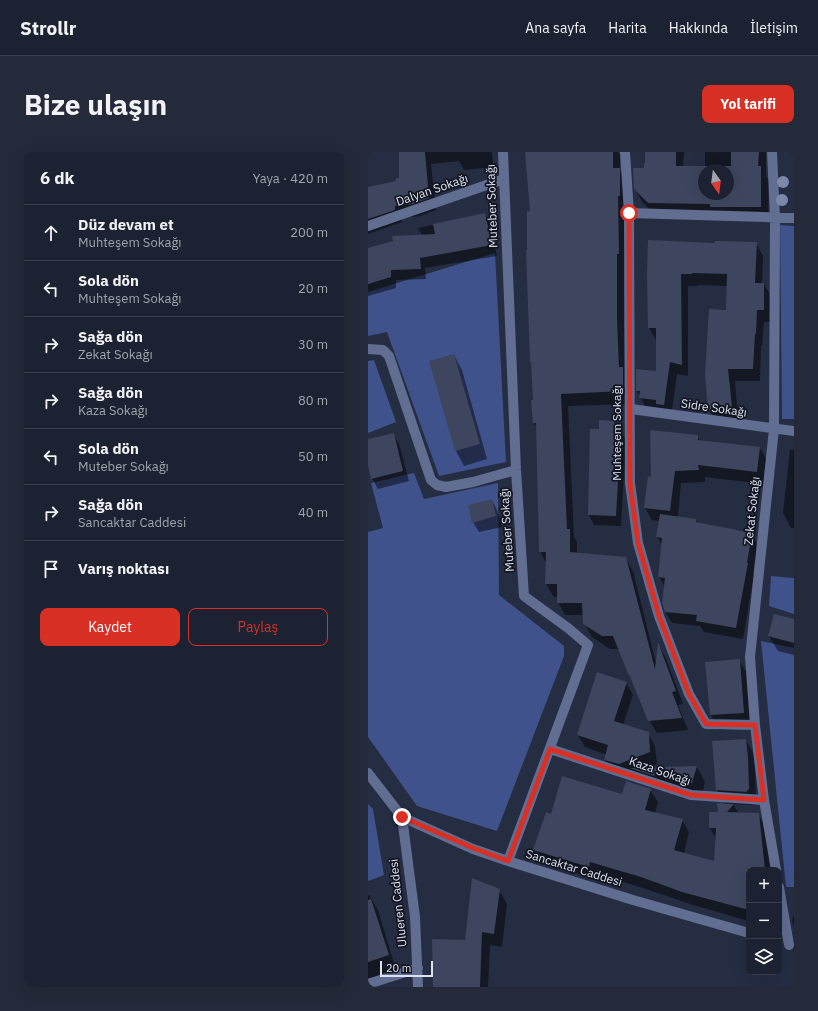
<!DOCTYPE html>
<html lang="tr">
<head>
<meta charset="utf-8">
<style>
	body { margin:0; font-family:"IBM Plex Sans",sans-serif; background:#252a3a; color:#f1f3f6 }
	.controls { position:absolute; right:12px; bottom:12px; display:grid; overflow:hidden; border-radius:8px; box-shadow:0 4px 16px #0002 }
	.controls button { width:36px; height:36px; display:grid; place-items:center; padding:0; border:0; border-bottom:1px solid #3a3f4d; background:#1c2232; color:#f1f3f6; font:20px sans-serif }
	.compass { position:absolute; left:330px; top:12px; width:36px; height:36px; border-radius:50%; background:#1c2232; box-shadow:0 4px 16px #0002; rotate:166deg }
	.scale { position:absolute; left:12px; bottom:10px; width:53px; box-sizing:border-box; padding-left:4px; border:2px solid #dce2f1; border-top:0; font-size:11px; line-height:14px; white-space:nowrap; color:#dce2f1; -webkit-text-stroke:3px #121520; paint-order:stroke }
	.stop { position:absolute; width:12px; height:12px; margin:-9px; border:3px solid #d93025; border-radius:50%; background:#fff }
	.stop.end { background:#d93025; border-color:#fff; box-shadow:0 1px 4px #0008 }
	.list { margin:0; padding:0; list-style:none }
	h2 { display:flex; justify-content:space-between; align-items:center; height:52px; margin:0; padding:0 16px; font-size:17px }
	h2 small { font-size:13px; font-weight:400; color:#a0a4ac }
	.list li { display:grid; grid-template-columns:26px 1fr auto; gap:12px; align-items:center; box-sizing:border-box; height:56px; padding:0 16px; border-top:1px solid #3a3f4d }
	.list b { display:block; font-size:15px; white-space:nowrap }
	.list p { margin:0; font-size:13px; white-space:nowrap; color:#a0a4ac }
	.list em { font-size:13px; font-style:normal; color:#a0a4ac }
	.actions { display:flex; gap:8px; padding:12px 16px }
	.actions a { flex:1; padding:9px 0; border:1px solid #d93025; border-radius:8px; text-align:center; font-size:14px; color:#d93025 }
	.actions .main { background:#d93025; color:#fff }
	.icon { flex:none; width:22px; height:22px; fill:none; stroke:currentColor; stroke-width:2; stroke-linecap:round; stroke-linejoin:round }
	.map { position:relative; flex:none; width:426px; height:835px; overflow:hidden; border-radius:8px }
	header { display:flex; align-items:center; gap:24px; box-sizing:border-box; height:56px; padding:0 20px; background:#1c2232; border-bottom:1px solid #3a3f4d }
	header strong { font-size:19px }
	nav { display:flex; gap:22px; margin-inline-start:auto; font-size:14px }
	.intro { display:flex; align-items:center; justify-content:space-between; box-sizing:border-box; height:96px; padding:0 24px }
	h1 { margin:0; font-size:28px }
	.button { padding:10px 18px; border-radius:8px; background:#d93025; color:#fff; font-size:14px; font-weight:700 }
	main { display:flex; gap:24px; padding:0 24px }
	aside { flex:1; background:#1c2232; border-radius:8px; box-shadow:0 4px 16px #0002 }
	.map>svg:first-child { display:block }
	.green { fill:#40528b }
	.shadow { fill:#0007; fill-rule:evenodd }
	.building { fill:#3d465e; fill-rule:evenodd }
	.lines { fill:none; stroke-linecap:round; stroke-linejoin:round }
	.minor { stroke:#616d91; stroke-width:10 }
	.tree { fill:#7b88aa }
	.route { stroke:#d93025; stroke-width:5 }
	.labels { text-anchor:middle; stroke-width:3.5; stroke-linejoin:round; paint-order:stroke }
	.street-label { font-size:12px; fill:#dce2f1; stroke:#121520 }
</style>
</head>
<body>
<header>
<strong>Strollr</strong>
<nav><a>Ana sayfa</a><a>Harita</a><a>Hakkında</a><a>İletişim</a></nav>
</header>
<div class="intro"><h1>Bize ulaşın</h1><a class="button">Yol tarifi</a></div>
<main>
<aside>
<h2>6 dk<small>Yaya · 420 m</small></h2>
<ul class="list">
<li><svg class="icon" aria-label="ahead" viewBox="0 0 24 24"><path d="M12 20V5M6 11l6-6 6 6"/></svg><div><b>Düz devam et</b><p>Muhteşem Sokağı</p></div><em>200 m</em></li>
<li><svg class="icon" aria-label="left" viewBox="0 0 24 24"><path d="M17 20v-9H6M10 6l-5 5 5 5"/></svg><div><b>Sola dön</b><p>Muhteşem Sokağı</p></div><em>20 m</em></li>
<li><svg class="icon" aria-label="right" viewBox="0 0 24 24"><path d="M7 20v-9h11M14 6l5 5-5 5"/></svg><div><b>Sağa dön</b><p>Zekat Sokağı</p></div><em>30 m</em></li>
<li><svg class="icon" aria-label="right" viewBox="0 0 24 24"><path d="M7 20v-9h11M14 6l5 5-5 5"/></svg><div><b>Sağa dön</b><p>Kaza Sokağı</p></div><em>80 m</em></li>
<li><svg class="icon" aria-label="left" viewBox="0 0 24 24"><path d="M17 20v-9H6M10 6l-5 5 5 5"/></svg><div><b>Sola dön</b><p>Muteber Sokağı</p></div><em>50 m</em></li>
<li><svg class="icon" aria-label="right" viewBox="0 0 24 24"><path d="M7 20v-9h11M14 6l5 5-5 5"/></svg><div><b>Sağa dön</b><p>Sancaktar Caddesi</p></div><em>40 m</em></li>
<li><svg class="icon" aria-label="arrive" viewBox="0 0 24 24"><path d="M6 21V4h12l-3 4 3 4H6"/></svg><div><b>Varış noktası</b></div></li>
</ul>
<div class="actions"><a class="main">Kaydet</a><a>Paylaş</a></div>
</aside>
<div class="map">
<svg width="426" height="835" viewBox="0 0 426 835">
	<rect width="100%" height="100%" fill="#252d43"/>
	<path class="green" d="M412,73L426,74V267H414Z
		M127,101L138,310L71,324L19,180L0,184V140Z
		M6,208L28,270L0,281V209Z
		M46,321L56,347L130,331L131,443L196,494V504L129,679L49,654L0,585V380L15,376L3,331Z
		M403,424L426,426V462L401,454Z
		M393,489L426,496V735H418Z
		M0,652L5,657L16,723L0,729Z"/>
	<path class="shadow" d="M32,0H124L125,15L96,18L91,9L63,12L68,58L52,64L34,66V70L0,82V36L29,30L32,27Z
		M158,0H250L252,3V18L258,30V114H256V180L257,221L262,252L200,254L206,385L209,390V401L257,406L265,419L288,511L290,493L297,504L315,552L310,553L320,578L289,581L281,568L251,497H242L224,485L216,471V463H197L190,450V445H186L178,432V411L172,399L170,277L166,271L165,213L163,210L160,127L163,60Z
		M278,0H316L315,15H337V0H398V24L401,29L400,68L289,64L275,51L267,37L278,12ZM336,18H360V42H336Z
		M116,62L122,73L129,104L57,116L58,127L28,128V136L0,144V98L54,83L50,76Z
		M388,91L395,104L394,132H396L403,144L402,170H396L394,194H393L392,229H367L370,268L348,270L341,257L359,159V134L330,133V134H320V224L309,222L303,265L279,258L269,239L289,221V188H288L281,176L280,120L348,92Z
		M86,203L94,218L119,307L96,314L88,299L63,209Z
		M245,270L250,278H252L258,288L253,374L226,373L221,363L232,278Z
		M25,282L31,292L41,329L10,337L4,326L0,309V288Z
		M329,284L332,289L392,296L399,308L396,332L337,325V330L313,331L310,365L328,368L330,372L383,381L390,393L385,421L386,423L375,487L336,480L332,474L304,471L297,459V435L291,425L294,393L289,385L292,369L284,368L277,356L284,326Z
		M422,298H426V376H423L415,361Z
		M124,348L129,358L134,375L111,380L105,370Z
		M426,468V503L410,499L401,484Z
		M371,508L380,523L384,575L351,578L343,563L338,511Z
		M258,531L265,543L255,573L280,581L287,594L289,612L279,616L329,615L337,630L333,646L245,620L237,608L239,603L217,595L210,583Z
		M378,588L385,601L387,619L388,650L385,653L365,652L371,662H390L398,675L402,718H381V772L377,768L322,752L281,738L229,722L228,727L174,711L166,698L183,663L255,643L282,638L290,650L287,661L314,668L321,680L316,701L347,710L348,687L342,676L358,653L349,638Z
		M131,738L139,752L134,795L122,793L120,835H66L98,789Z
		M0,743H1L10,758L28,818L0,827Z
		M426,763V776L424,768Z"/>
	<path class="building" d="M31,0H57L61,46L45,52L27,54V58L0,67V35L28,29V26H31Z
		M157,0H245V16H252V44H250L251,102H249V167L251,215H255V239L193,242L199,377H202V400L258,405L287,517L290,490L308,539L304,540L314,566L280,569L261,522V524L245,484H234L215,472L214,451H189V432H177L178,400H171L168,271H165L163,248H165L163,210H162L158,98H159V59H162Z
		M277,0H308V14H363V0H391L390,14H393V55H342V52L280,51L266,37L265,16H276V11H277ZM336,18H360V42H336Z
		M117,61L124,93L52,106L53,117L23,118V125L0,132V96L25,89L24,84L67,82L65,72Z
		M280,88L347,91V89L389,90L387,131H396V158H389L388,182H387L385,217H360L364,255L340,258L337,223L341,157L358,158L359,122L324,121V122H313L314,213L302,210L296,253L288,252V248L271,246L272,239H268V217L288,219V176H280L279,120Z
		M86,202L112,292L87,299L61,209Z
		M231,268L246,269V277H253L248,364L220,363L222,277H231Z
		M282,278L330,283V288L392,295L389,320L330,313L331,318L307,319L302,359L276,356L280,324L283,325Z
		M26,281L35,319L3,327L0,313V287Z
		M124,347L128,364L104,371L100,353Z
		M292,362L328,367V370L384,381L379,411H380L368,476L328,469L329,463L297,460L294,451L297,426L290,425L294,386L288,385Z
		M406,462L426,467V491L400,484Z
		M372,507L376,561L342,563L337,510Z
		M229,520L259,530L246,569L281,580L282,600L251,612L236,608L240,593L209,583Z
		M378,587L380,605L381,637L378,640L348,638L344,589Z
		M329,614L324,631L312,632L311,629L287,622L286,624L262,616Z
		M194,624L254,642L258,629L283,637L277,658L315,667L306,698L346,709L348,676H341V660H350L349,651L366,652L359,660L391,661L397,718H381V758L314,740L273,725L222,710L221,715L165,698L178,660L183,662Z
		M104,726L132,737L126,782L114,780L112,835H65L64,787L97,788Z
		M3,747L21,803L0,810V748Z"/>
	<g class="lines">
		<path class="minor" d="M135,0L148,318L156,444L200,476L220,493L140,709
			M257,0L261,61L262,331L270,391L291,464L321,542L338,572L387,573
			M404,0L407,66L406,277L382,505L387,573L396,648L408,718
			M261,61L426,66
			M0,74L136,27
			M0,197L15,198L21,204L63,328L69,333L78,335L105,330L148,318
			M263,257L426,279
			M182,597L323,643L396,648
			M0,621L34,665L105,697L140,709L265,748L381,781
			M34,665L47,765L50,835
			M411,735L421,793
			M0,832L50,816"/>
	</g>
	<g class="tree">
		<circle cx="415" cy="30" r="6"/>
		<circle cx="414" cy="48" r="6"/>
	</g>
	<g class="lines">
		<path class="route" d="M34,665L105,696L140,709L182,597L323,643L396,648L387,573L338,572L321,542L291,464L270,391L262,331L261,61"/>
	</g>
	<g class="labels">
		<g class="street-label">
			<text transform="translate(64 38) rotate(-19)" y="4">Dalyan Sokağı</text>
			<text transform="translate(124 54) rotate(-92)" y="4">Muteber Sokağı</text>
			<text transform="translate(346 256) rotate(8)" y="4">Sidre Sokağı</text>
			<text transform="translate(249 281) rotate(-90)" y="4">Muhteşem Sokağı</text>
			<text transform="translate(384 359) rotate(-84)" y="4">Zekat Sokağı</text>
			<text transform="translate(139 378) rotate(-94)" y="4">Muteber Sokağı</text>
			<text transform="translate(292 619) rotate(19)" y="4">Kaza Sokağı</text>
			<text transform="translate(206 716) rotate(17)" y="4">Sancaktar Caddesi</text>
			<text transform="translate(30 751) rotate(-96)" y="4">Ulueren Caddesi</text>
		</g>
	</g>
</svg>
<div class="controls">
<button>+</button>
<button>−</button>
<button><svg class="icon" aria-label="layers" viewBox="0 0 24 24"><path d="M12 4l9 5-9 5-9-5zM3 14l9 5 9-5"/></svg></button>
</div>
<svg class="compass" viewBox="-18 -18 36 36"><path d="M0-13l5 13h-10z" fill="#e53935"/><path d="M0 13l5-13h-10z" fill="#a0a4ac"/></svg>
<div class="scale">20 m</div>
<div class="stop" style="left:261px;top:61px"></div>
<div class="stop end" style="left:34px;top:665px"></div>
</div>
</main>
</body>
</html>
